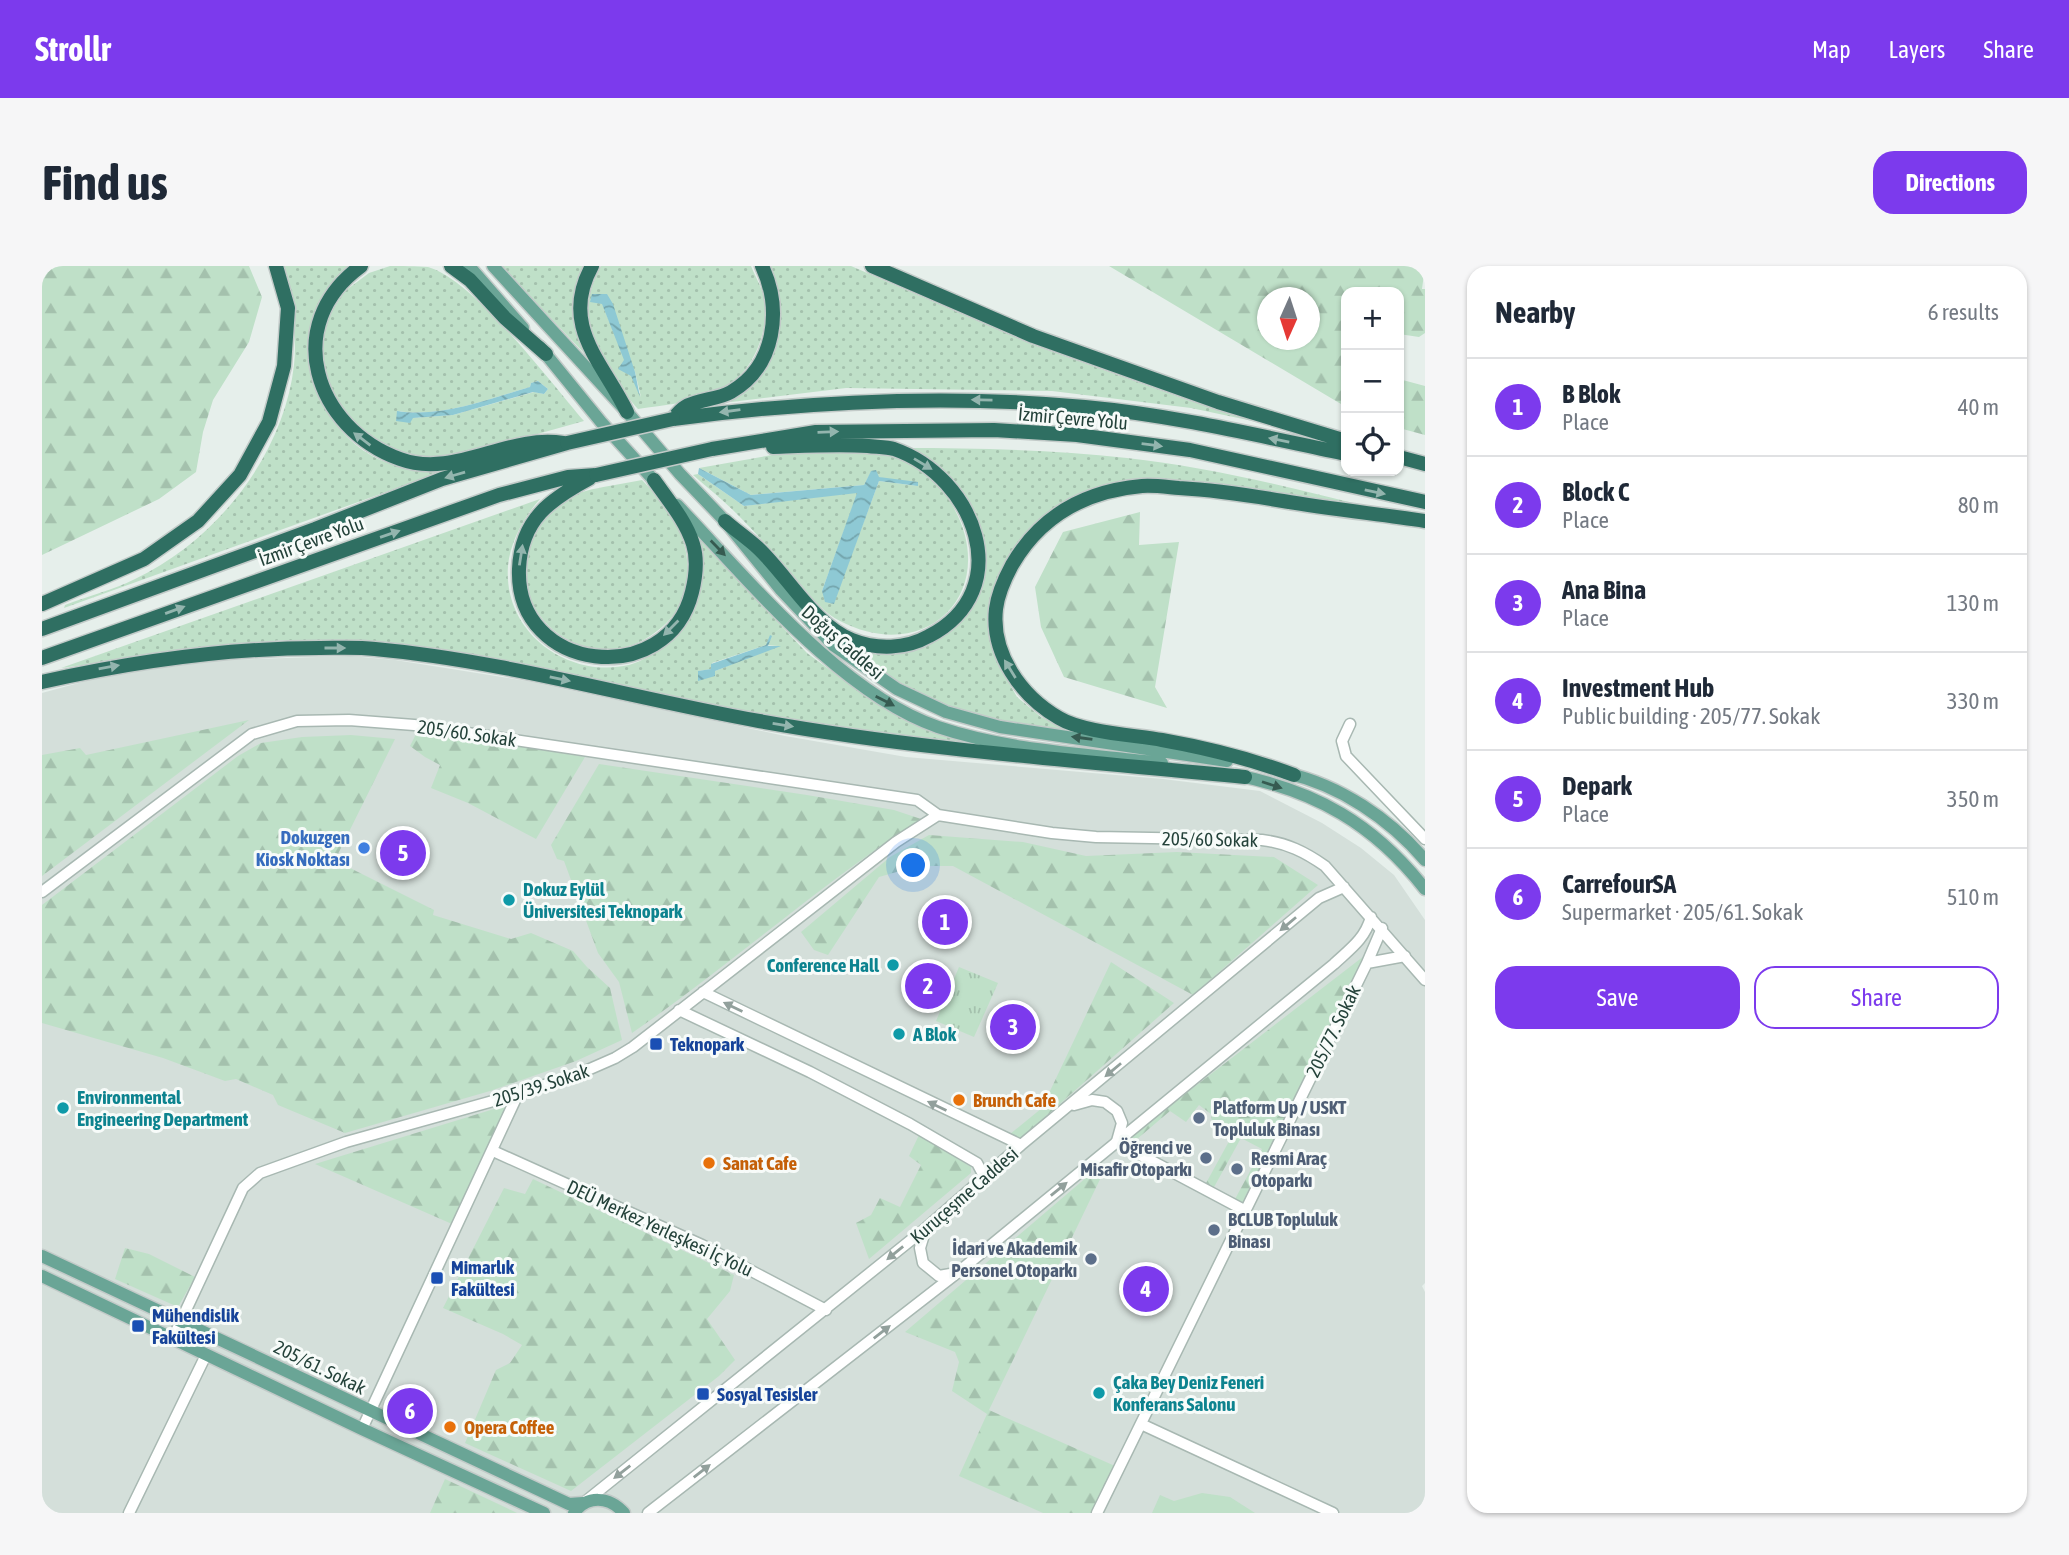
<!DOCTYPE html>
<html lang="en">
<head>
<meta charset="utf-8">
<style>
	body { margin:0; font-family:"Asap Condensed",sans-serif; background:#f6f6f7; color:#1f2937 }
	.controls { position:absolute; right:21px; top:21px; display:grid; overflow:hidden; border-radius:14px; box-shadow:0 2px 5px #0004 }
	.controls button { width:63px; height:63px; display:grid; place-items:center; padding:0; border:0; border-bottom:2px solid #e0e1e3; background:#fff; color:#1f2937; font:35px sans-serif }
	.compass { position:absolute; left:1215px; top:21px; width:63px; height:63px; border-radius:50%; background:#fff; box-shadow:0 2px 5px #0004; rotate:183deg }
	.you { position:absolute; left:872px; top:600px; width:24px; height:24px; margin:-18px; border:5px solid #fff; border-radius:50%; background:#1a73e8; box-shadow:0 0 0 10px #1a73e833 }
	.badge { display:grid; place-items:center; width:46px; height:46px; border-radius:50%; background:#7c3aed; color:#fff; font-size:23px; font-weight:700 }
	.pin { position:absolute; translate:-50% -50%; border:4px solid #fff; box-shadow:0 2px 7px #0006 }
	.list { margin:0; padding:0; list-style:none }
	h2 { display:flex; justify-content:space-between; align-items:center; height:91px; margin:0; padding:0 28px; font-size:30px }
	h2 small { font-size:23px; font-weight:400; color:#747a83 }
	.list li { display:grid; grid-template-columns:46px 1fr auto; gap:21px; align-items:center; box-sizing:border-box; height:98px; padding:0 28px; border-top:2px solid #e0e1e3 }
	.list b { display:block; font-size:26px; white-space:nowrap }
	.list p { margin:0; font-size:23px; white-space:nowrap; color:#747a83 }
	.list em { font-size:23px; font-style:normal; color:#747a83 }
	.actions { display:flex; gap:14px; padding:21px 28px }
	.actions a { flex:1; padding:16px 0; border:2px solid #7c3aed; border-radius:21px; text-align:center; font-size:24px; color:#7c3aed }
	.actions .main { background:#7c3aed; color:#fff }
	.icon { flex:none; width:38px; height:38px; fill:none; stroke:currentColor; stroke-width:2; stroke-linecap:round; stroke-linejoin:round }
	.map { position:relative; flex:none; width:1383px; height:1247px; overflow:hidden; border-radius:21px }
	header { display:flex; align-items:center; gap:42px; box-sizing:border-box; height:98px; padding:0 35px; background:#7c3aed; color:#fff }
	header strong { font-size:33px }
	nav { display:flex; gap:38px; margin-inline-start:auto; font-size:24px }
	.intro { display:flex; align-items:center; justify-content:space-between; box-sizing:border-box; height:168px; padding:0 42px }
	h1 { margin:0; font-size:49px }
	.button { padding:18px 32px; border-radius:21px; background:#7c3aed; color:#fff; font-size:24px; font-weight:700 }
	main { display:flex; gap:42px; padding:0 42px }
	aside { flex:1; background:#fff; border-radius:21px; box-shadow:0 2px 5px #0004 }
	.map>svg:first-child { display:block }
	.built { fill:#d4dfda }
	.grass { fill:url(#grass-dots); fill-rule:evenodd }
	.forest { fill:url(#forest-firs); fill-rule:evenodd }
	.park { fill:url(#park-tufts) }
	.pitch { fill:#bfe0c8 }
	.water { fill:url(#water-waves) }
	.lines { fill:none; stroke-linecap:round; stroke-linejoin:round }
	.minor-casing { stroke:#a8b8b2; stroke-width:13 }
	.major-casing { stroke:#c2cac8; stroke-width:15 }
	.highway-casing { stroke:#c2cac8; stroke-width:17 }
	.minor { stroke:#fff; stroke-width:10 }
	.major { stroke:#6aa596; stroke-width:12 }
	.highway { stroke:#2f6f62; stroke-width:14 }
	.highway-bridge-casing { stroke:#c2cac8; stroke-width:17; stroke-linecap:butt }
	.highway-bridge { stroke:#2f6f62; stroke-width:14 }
	.oneway { fill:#93b5ae }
	.oneway2 { fill:#365b51 }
	.oneway3 { fill:#92a09c }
	.shop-dot { fill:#3f7fe0; stroke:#f7fbf9; stroke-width:2.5 }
	.culture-dot { fill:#0f9aa8; stroke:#f7fbf9; stroke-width:2.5 }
	.transit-dot { fill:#1a4fb4; stroke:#f7fbf9; stroke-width:2.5 }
	.food-dot { fill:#e8710a; stroke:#f7fbf9; stroke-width:2.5 }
	.service-dot { fill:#5c6f8a; stroke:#f7fbf9; stroke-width:2.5 }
	.labels { text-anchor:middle; stroke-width:6; stroke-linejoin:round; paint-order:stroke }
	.street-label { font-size:19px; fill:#24423a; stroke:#f7fbf9 }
	.shop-label { font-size:19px; font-weight:bold; fill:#366cbe; stroke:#f7fbf9; text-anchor:end }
	.culture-label { font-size:19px; font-weight:bold; fill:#0d838f; stroke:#f7fbf9; text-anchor:start }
	.transit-label { font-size:19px; font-weight:bold; fill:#164399; stroke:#f7fbf9; text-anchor:start }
	.food-label { font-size:19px; font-weight:bold; fill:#c56008; stroke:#f7fbf9; text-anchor:start }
	.service-label { font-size:19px; font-weight:bold; fill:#4e5e75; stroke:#f7fbf9; text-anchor:start }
</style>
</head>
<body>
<header>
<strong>Strollr</strong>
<nav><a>Map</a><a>Layers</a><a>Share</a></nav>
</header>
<div class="intro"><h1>Find us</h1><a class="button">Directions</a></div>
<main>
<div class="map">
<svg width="1383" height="1247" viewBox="0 0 1383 1247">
	<defs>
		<pattern id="grass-dots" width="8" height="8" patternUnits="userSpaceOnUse" patternTransform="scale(1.75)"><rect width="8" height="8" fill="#bfe0c8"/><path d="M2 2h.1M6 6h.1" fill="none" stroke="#a4c1ad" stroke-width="1.8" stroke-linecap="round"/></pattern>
		<pattern id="forest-firs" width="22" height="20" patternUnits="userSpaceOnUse" patternTransform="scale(1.75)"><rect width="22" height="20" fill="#bfe0c8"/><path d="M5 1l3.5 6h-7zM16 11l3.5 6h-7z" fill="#a4c1ad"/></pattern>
		<pattern id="park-tufts" width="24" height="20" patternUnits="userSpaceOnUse" patternTransform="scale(1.75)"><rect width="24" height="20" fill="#bfe0c8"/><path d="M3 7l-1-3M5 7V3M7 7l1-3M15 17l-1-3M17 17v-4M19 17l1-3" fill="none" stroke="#a4c1ad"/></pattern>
		<pattern id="water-waves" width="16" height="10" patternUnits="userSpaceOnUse" patternTransform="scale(1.75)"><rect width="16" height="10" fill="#8ec9d4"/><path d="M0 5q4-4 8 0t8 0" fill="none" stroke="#74a5ad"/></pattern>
	</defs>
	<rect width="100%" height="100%" fill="#e6efeb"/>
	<path class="built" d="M308,390L353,394L485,415L743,470L864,491L1121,513L1218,525L1280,557L1319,582L1352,609L1383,654V1017L1380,1020L1383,1026V1247H0V427L55,412L119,402L183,394Z"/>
	<path class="grass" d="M238,0H315C296,10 293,17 283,34C279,40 274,47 272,53C257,101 284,163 327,188C351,203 378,203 405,204L22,342L23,339C46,330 71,324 93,313C174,275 242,189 252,99C256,65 247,33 238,0Z
		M348,0C359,0 374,0 386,1C431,13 509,117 542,155L427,187L379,193L361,189L314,161L293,139L281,111L278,80L286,51L303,25L327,7ZM496,115L506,123L502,128L492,126L411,149L371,152L356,145C400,152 446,133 488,121L489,117Z
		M459,0H544L533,49L541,86Z
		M559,0H709C712,8 717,16 720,25C731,62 711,110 675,126C650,137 622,139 596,143C584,130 551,85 547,69C541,47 548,20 559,0ZM560,38L593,106L599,131Z
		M720,0H809L989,78L1143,133L1215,156L1149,142L1010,125L804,122L689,136L690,131L734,69Z
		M862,182C937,182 1011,184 1085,192C1176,202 1266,226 1355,248L1128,214L1040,228L998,253L974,279L958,307L947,342V358L956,398L975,431L999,451L1032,467L922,448L849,412L808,387L796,375C841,393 899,392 925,343C929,336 936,327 936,319C939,299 934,275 933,254Z
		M816,185C828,186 841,187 853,191C877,199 896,216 909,237C961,323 886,401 798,355C783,348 770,332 759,319C738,295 717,270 695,248C681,234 666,222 651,209L656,208L702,240L816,226L780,325L791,338L837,215L876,220L836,211L834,205L829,206L822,219L709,229L657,202L747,186Z
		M600,214C633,248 653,279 643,327C639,342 627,356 615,365C550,418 456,348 488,270C493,258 502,244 513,237C539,222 572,220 600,214Z
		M498,233C482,251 468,276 466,300C461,366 525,413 587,399C601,395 614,386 624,377C641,364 656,341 658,318C659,303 655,286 654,270L765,387L830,435L884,462L946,481L730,453L484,399L401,383L242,374L188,379L19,402ZM724,379L736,380L673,405H656L670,403V397Z"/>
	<path class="forest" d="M0,0H207L220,31L207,76L171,134L161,166L154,206L117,233L0,289Z
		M1067,0H1383L1380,23H1383V67L1377,71L1357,68V26H1304V141ZM1226,32H1268V74H1226Z
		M1357,113L1383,120V169L1357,162Z
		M1098,246L1097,279L1137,276L1113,421L1125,442L1022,411L999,361L993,321L1021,266Z
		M207,454L0,610V489L38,482L44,489Z
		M374,468L468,478L543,491L494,573L426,537L389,522L398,499L383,491L368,480Z
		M309,469L353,473L295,590L302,599L392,644L391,649L469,673L489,667L531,685L545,701L568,722L580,774L534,795L448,825L303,867L236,839L231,829L194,813L183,815L121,792L0,757V639L196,490L219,477L260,471Z
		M557,498L765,529L852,544L879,553C778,618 689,699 590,767L577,716L556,687L522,595L515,593L509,579Z
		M887,569L981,576L1044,590L1135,586L1232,591L1276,619L1151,729L911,600H876L837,611L786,689L772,684L759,666L848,591Z
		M1322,690L1199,939L1192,935L1220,883L1199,872L1171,923L1163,919L1191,868L1170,856L1169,848L1157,839L1144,856L1128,845L1088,879L1082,875Z
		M1069,696L1132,737L977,874L968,868L1000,842Z
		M465,839L410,958L273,898Z
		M877,869L929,901V907L827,993L814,957L829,949L838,932L858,941L879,899L867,890Z
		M1052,905H1062L947,1144L1073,1200L1052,1247H1001L917,1210L945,1148L910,1125L917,1096L913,1086L863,1066Z
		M491,913L692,1009L688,1025L665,1053L693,1094L677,1110L529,1225L423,1177L454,1104L468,1097L480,1079L461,1068L401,1042L462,922L483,928Z
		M83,982L107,988L153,1011L136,1041L73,1013Z
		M403,1213L471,1245L475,1247H388Z"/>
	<path class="park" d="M917,701L956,717L932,771L894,755Z"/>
	<path class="pitch" d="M1160,1227L1188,1231L1213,1247H1110L1118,1229L1132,1235Z"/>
	<path class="water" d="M550,28H565L571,38L593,106L598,131L589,110L576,103L582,94L560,38L548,36Z
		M496,115L506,123L502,128L491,126L411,149L371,152L368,157L354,155L355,145C400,152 446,133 488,121L489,117Z
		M657,202L709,229L822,219L829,205L834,204L837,211L876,216V220L837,215L792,338L783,336L780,325L815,227L702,240L656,208Z
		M728,369L730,370L726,380H739L673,405V410L656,415V405L669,403V398L724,379Z"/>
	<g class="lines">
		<g class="minor-casing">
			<path id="minor" d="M1308,458L1300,475L1304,490L1383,573
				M0,626L210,468L255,455L307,454L372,459L875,534L896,549L1010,567L1054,571L1220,574C1245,577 1263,586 1283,600L1383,714
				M1325,697L1363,690
				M661,726L979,879
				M637,744L768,806L868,858L935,897L943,912
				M1032,839L1050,834L1063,836L1075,845L1080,857L1075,875
				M1074,876L1202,944
				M451,885L660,979L784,1044
				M884,962L878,982L881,997L897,1010L914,1007
				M131,1072L201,922L218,907L304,876L476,828L541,806L573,792L591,781L854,576L896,549
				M1099,1158L1291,1247
				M320,1163L476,828
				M544,1235L884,962L979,879L1277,632L1302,621
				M87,1247L164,1089
				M606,1247L915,1007L1292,698C1308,683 1323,673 1329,651
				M1055,1247L1325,697L1340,662"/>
		</g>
		<g class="major-casing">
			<path id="major" d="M427,0L481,62
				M451,0L585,146L638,208L683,255L739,324L791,379L855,423L904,446L958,461L1185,495
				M498,81L559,156L618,221
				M635,239C706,313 798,427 896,461C967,485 1046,488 1120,497
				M1244,507C1298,519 1348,553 1383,594
				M1194,509C1274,525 1332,558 1383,623
				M0,990L527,1238L541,1237
				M0,1010L320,1163L502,1247
				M532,1247C545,1229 567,1230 582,1247"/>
		</g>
		<g class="highway-casing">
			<path id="highway" d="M319,0C239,58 272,162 358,193C412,213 466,168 521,177
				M409,0L428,14L463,52L504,88
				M550,0C517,60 561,96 585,146
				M830,0L991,70L1176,136L1304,175
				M631,153C768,135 906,128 1043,141C1131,149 1218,170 1304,188
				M631,153C634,149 638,144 643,141C656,133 675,134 689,126C734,100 740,43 720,0
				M670,183L774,166L952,164L1035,169L1148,184L1383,236
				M1357,191L1383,198
				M548,212C509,233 479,253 477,303C473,407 626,424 650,326C654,310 656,294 651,278C644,255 626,234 612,214
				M683,255C693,264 705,272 716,282C745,309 772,359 810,374C835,384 864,383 887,370C976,324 933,211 852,183C845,181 834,181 826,180C794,178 762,180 731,181
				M0,338L102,293L156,255L198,209L227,156L242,100L246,42L234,0
				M0,363L273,263L400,213L525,177
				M0,392L457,229L526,211L554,209
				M0,416C93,395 183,382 278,382C297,382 315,381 333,383C464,395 589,432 717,455C878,484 1041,495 1203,511
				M1252,509C1209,493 1165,482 1120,474C1091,469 1040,466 1017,452C979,430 949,388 954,343C956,327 963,312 970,299C999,249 1043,225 1100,220C1111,219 1125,221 1137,222C1172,224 1206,229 1241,235C1288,243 1336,248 1383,255"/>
		</g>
		<use href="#minor" class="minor"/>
		<use href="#major" class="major"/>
		<use href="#highway" class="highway"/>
		<g class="highway-bridge-casing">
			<path id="highway-bridge" d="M525,177L631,153
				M554,209L670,183"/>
		</g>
		<use href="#highway-bridge" class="highway-bridge"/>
	</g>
	<defs><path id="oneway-solid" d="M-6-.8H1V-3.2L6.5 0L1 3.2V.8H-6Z" transform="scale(1.75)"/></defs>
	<g class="oneway">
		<use href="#oneway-solid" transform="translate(940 134) rotate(-179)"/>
		<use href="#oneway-solid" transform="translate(688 145) rotate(172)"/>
		<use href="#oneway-solid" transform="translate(786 166) rotate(-2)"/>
		<use href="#oneway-solid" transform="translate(320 173) rotate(-143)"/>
		<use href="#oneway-solid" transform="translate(1237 174) rotate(-169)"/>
		<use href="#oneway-solid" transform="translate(1110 179) rotate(7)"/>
		<use href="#oneway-solid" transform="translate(881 198) rotate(31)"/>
		<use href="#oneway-solid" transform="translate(413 209) rotate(164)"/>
		<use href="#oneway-solid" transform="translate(1333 226) rotate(12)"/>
		<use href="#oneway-solid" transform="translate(348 268) rotate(-19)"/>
		<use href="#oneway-solid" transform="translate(479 289) rotate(-81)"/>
		<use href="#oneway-solid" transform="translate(133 344) rotate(-20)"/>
		<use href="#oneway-solid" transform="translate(629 362) rotate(135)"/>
		<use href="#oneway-solid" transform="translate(293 382)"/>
		<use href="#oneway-solid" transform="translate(67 401) rotate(-10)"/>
		<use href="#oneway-solid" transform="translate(968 403) rotate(-122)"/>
		<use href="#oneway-solid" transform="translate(518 413) rotate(12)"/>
		<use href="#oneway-solid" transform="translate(741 459) rotate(9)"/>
	</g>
	<g class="oneway2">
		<use href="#oneway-solid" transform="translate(676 282) rotate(46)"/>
		<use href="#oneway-solid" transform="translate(843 435) rotate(27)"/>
		<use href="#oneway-solid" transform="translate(1040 472) rotate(-172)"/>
		<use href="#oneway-solid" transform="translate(1230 519) rotate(18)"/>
	</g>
	<g class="oneway3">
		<use href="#oneway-solid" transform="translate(1246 658) rotate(140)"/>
		<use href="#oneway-solid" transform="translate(691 741) rotate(-154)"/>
		<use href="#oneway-solid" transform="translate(1071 804) rotate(140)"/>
		<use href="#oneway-solid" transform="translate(895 840) rotate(-154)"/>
		<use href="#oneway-solid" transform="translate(1017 923) rotate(-39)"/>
		<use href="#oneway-solid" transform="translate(853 987) rotate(141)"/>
		<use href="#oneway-solid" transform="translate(840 1066) rotate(-38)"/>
		<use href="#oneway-solid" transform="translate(660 1205) rotate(-38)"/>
		<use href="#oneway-solid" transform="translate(580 1206) rotate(142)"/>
	</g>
	<circle class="shop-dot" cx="322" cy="582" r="7"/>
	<g class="culture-dot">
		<circle cx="467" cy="634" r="7"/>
		<circle cx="851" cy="699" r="7"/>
		<circle cx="857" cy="768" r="7"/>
		<circle cx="21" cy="842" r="7"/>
		<circle cx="1057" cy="1127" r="7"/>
	</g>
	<g class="transit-dot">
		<rect x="607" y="771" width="14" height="14" rx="3.5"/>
		<rect x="388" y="1005" width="14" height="14" rx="3.5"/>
		<rect x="89" y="1053" width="14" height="14" rx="3.5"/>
		<rect x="654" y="1121" width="14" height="14" rx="3.5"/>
	</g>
	<g class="food-dot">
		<circle cx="917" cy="834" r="7"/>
		<circle cx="667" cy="897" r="7"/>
		<circle cx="408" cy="1161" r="7"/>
	</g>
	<g class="service-dot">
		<circle cx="1157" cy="852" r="7"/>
		<circle cx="1164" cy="892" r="7"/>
		<circle cx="1195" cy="903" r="7"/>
		<circle cx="1172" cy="964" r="7"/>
		<circle cx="1049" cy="993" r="7"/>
	</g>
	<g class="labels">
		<g class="street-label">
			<text transform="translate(1031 152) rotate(5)" y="7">İzmir Çevre Yolu</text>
			<text transform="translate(269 275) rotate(-20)" y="7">İzmir Çevre Yolu</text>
			<text transform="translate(801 376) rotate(41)" y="7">Doğuş Caddesi</text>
			<text transform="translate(425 467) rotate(8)" y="7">205/60. Sokak</text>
			<text transform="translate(1168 573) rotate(1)" y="7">205/60 Sokak</text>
			<text transform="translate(1291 765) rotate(-64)" y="7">205/77. Sokak</text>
			<text transform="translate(499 819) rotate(-18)" y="7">205/39. Sokak</text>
			<text transform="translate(922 929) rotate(-41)" y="7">Kuruçeşme Caddesi</text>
			<text transform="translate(618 962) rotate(25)" y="7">DEÜ Merkez Yerleşkesi İç Yolu</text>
			<text transform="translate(278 1101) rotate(26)" y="7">205/61. Sokak</text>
		</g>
		<g class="shop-label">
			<text x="308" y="578">Dokuzgen<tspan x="308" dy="22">Kiosk Noktası</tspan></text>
		</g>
		<g class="culture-label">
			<text x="481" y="630">Dokuz Eylül<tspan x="481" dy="22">Üniversitesi Teknopark</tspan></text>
			<text x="837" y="706" text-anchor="end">Conference Hall</text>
			<text x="871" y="775">A Blok</text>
			<text x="35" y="838">Environmental<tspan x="35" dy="22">Engineering Department</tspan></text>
			<text x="1071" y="1123">Çaka Bey Deniz Feneri<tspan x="1071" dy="22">Konferans Salonu</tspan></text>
		</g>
		<g class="transit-label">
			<text x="628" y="785">Teknopark</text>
			<text x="409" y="1008">Mimarlık<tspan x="409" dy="22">Fakültesi</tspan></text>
			<text x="110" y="1056">Mühendislik<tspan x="110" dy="22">Fakültesi</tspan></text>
			<text x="675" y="1135">Sosyal Tesisler</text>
		</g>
		<g class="food-label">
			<text x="931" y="841">Brunch Cafe</text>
			<text x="681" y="904">Sanat Cafe</text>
			<text x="422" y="1168">Opera Coffee</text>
		</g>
		<g class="service-label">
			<text x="1171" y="848">Platform Up / USKT<tspan x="1171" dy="22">Topluluk Binası</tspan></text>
			<text x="1150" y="888" text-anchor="end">Öğrenci ve<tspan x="1150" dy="22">Misafir Otoparkı</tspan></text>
			<text x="1209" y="899">Resmi Araç<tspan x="1209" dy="22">Otoparkı</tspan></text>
			<text x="1186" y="960">BCLUB Topluluk<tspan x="1186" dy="22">Binası</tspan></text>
			<text x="1035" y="989" text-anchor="end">İdari ve Akademik<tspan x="1035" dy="22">Personel Otoparkı</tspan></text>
		</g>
	</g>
</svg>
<div class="controls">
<button>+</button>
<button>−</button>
<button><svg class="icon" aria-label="locate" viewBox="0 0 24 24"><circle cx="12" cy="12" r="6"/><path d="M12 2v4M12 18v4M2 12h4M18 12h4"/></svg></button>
</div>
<svg class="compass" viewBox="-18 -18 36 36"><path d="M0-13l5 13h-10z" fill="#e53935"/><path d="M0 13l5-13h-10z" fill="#747a83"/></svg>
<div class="you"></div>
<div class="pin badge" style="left:903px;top:656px">1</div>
<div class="pin badge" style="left:886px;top:720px">2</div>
<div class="pin badge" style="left:971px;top:761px">3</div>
<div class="pin badge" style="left:1104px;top:1023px">4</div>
<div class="pin badge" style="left:361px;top:587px">5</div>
<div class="pin badge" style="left:368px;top:1145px">6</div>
</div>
<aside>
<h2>Nearby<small>6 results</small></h2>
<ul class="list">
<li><span class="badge">1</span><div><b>B Blok</b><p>Place</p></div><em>40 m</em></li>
<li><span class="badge">2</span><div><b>Block C</b><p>Place</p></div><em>80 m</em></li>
<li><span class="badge">3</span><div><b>Ana Bina</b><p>Place</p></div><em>130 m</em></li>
<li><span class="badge">4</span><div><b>Investment Hub</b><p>Public building · 205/77. Sokak</p></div><em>330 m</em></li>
<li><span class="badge">5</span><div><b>Depark</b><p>Place</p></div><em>350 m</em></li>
<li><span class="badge">6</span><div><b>CarrefourSA</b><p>Supermarket · 205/61. Sokak</p></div><em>510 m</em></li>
</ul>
<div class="actions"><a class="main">Save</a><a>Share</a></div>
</aside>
</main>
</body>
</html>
